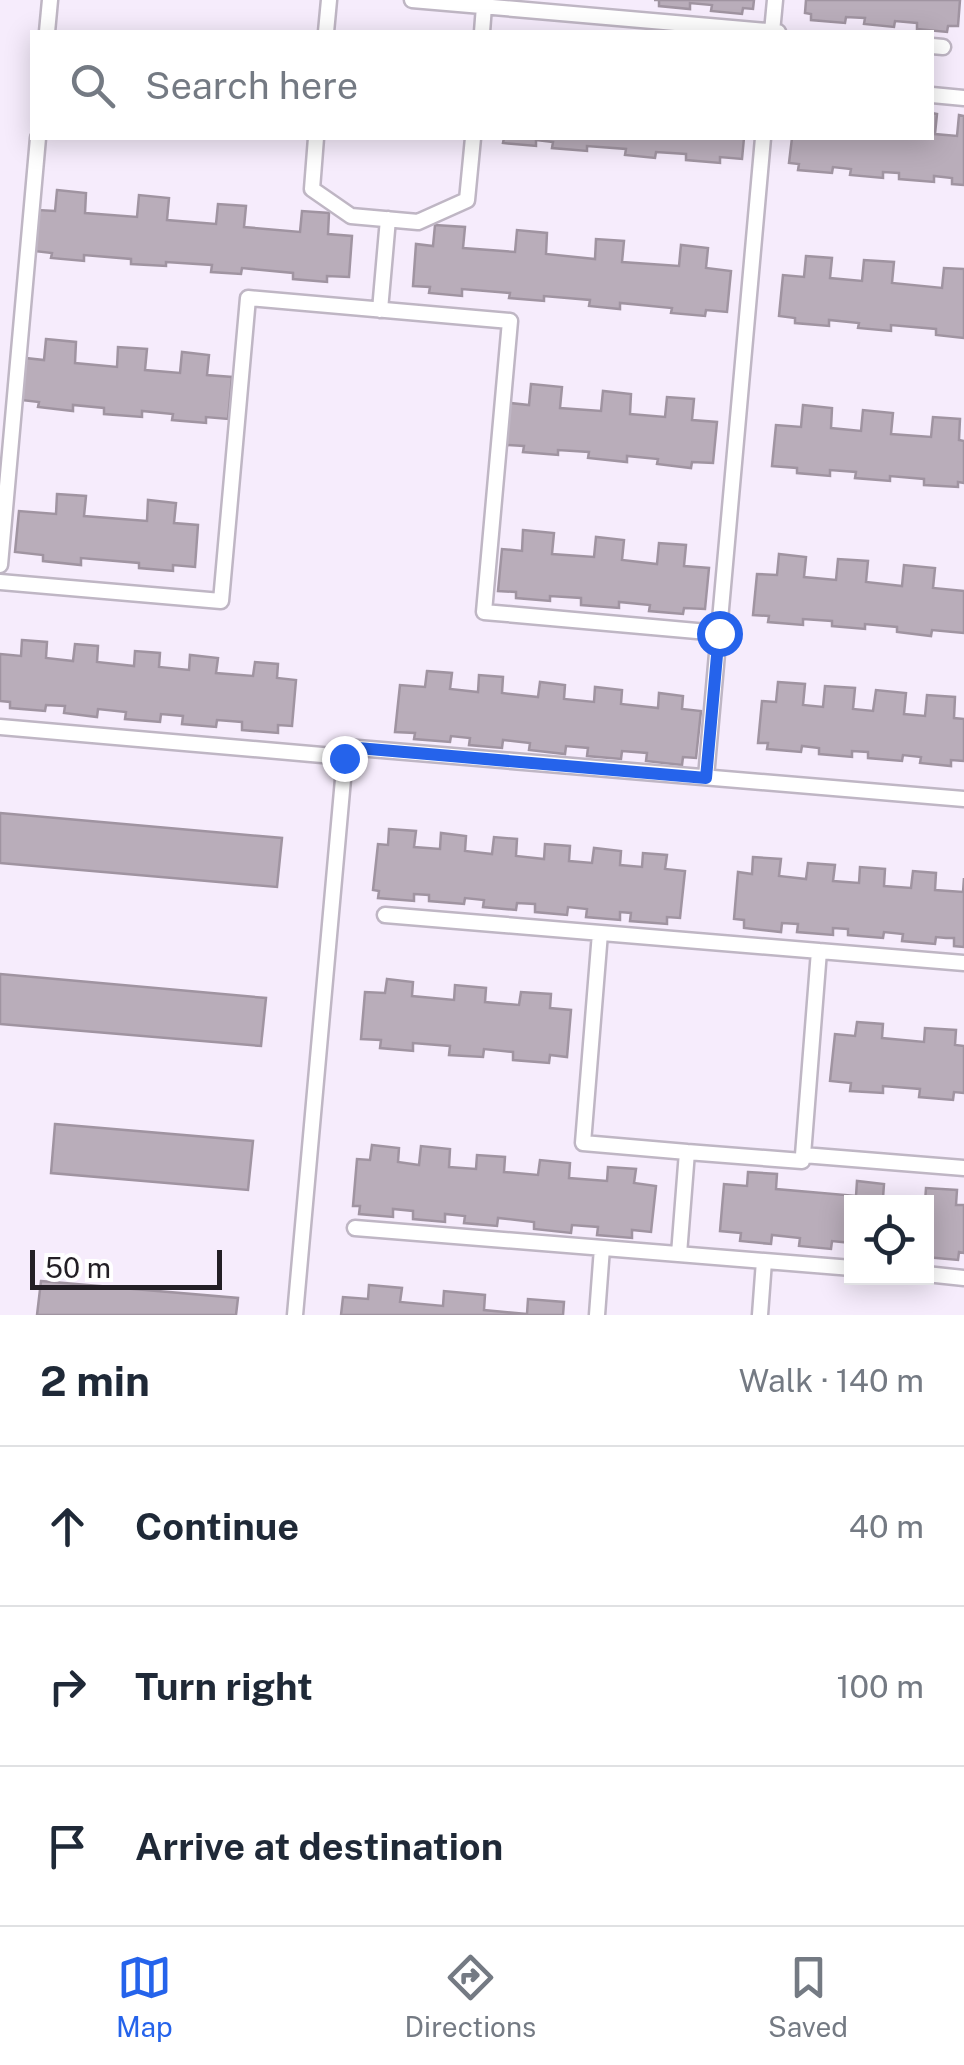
<!DOCTYPE html>
<html lang="en">
<head>
<meta charset="utf-8">
<style>
	body { margin:0; font-family:"Public Sans",sans-serif; background:#f6f6f7; color:#1f2937 }
	.controls { position:absolute; right:30px; bottom:30px; display:grid; overflow:hidden; border-radius:0px; box-shadow:0 5px 25px #0003 }
	.controls button { width:90px; height:90px; display:grid; place-items:center; padding:0; border:0; border-bottom:2px solid #e0e1e3; background:#fff; color:#1f2937; font:50px sans-serif }
	.scale { position:absolute; left:30px; bottom:25px; width:192px; box-sizing:border-box; padding-left:10px; border:5px solid #231f25; border-top:0; font-size:28px; line-height:35px; white-space:nowrap; color:#231f25; -webkit-text-stroke:8px #fff; paint-order:stroke }
	.stop { position:absolute; width:30px; height:30px; margin:-22px; border:8px solid #2563eb; border-radius:50%; background:#fff }
	.stop.end { background:#2563eb; border-color:#fff; box-shadow:0 2px 10px #0008 }
	.list { margin:0; padding:0; list-style:none }
	h2 { display:flex; justify-content:space-between; align-items:center; height:130px; margin:0; padding:0 40px; font-size:42px }
	h2 small { font-size:32px; font-weight:400; color:#747a83 }
	.list li { display:grid; grid-template-columns:65px 1fr auto; gap:30px; align-items:center; box-sizing:border-box; height:160px; padding:0 40px; border-top:2px solid #e0e1e3 }
	.list b { display:block; font-size:38px; white-space:nowrap }
	.list em { font-size:32px; font-style:normal; color:#747a83 }
	.icon { flex:none; width:55px; height:55px; fill:none; stroke:currentColor; stroke-width:2; stroke-linecap:round; stroke-linejoin:round }
	.map { position:relative; flex:none; width:964px; height:1315px; overflow:hidden }
	.search { position:absolute; background:#fff; box-shadow:0 5px 25px #0003; left:30px; right:30px; top:30px; height:110px; display:flex; align-items:center; gap:25px; box-sizing:border-box; padding:0 35px; border-radius:0px; color:#747a83; font-size:38px }
	.sheet { height:610px; background:#fff }
	nav { display:flex; justify-content:space-around; align-items:center; box-sizing:border-box; height:140px; border-top:2px solid #e0e1e3; background:#fff; font-size:28px; color:#747a83 }
	nav a { display:grid; justify-items:center; gap:5px }
	nav .on { color:#2563eb }
	.map>svg:first-child { display:block }
	.building { fill:#b9adba; stroke:#a094a1; stroke-width:2.5 }
	.lines { fill:none; stroke-linecap:round; stroke-linejoin:round }
	.lane-casing { stroke:#bfb6c4; stroke-width:19 }
	.lane { stroke:#fff; stroke-width:14 }
	.route { stroke:#2563eb; stroke-width:12 }
</style>
</head>
<body>
<div class="map">
<svg width="964" height="1315" viewBox="0 0 964 1315">
	<rect width="100%" height="100%" fill="#f6ecfc"/>
	<path class="building" d="M654,0H754L753,9L743,8L742,14L711,11L712,5L690,3V9L659,6V0Z
		M806,0H960L958,26H948L947,32L917,29V23L895,21L894,27L864,24L865,18L846,17L845,23L811,20V14L805,13Z
		M932,113L937,114L935,134L957,136L959,115L964,116V185L952,184V178L934,176V182L899,179V173L883,172V178L850,175L851,169L833,167L832,173L798,170L799,164L789,163L792,138H932Z
		M504,138H744L742,159L720,157V163L686,160V154L656,152L655,158L625,155L626,149L587,146V151L552,148L553,142L536,140V146L503,143Z
		M57,190L86,193L85,213L137,217L139,195L169,198L167,220L216,224L218,204L246,206L244,227L300,232L302,211L329,213L328,234L352,236L349,277L327,276V282L293,279V273L242,268L241,274L211,272L212,265L166,262V266L131,264V259L84,255V261L51,258L52,253L34,251L38,210L55,211Z
		M435,225L465,227L463,248L515,252L517,230L547,233L546,254L595,259L596,239L624,241L622,262L679,266L681,245L708,248L706,268L731,271L727,312L706,310L705,316L671,313L672,308L620,303V309L589,306L590,300L544,296V301L509,298L510,293L462,289V296L429,293L430,287L413,286L416,244L433,246Z
		M806,256L832,258L830,278L862,281L864,260L894,262L892,283L942,288L944,268L964,269V338L936,335V329L891,325V331L858,328L859,323L829,320V326L795,323V318L779,316L783,275L804,277Z
		M46,339L76,342L75,363L117,367L118,347L147,349L145,370L180,373L182,352L209,355L207,375L232,377L228,419L206,417V423L172,420L173,414L142,411V417L104,414V408L73,405V411L38,407L39,402L21,400L25,358L44,360Z
		M531,384L562,387L560,408L601,411L603,391L631,394L630,414L665,417L667,397L694,399L692,420L717,422L713,463L692,462L691,468L657,464L658,459L627,456V462L588,458L589,452L558,450V455L523,452L524,446L506,445L510,403L529,405Z
		M803,405L832,408L831,428L861,431L863,410L893,413L891,434L931,437L933,417L960,419L959,440L964,441V483L958,482V487L924,485V479L890,476V481L855,478L856,472L830,470V476L797,473V468L772,466L776,425L801,427Z
		M57,494L86,496L84,516L147,521L148,500L176,503L174,523L198,525L195,567L173,565V571L139,568V563L81,558V565L43,561V555L15,552L19,511L56,514Z
		M523,530L554,533L552,554L594,557L596,537L624,540L622,560L657,564L659,543L686,545L684,566L709,568L705,609L684,608L683,614L649,611L650,605L619,602V608L581,605V598L550,596V601L516,598V592L498,591L502,549L522,551Z
		M779,554L806,557L804,577L836,580L838,559L868,561L866,582L902,586L904,565L935,568L933,588L964,591V633L932,630L931,636L897,632V627L865,624V629L832,626V621L803,619V625L768,622L769,616L753,615L757,574L777,575Z
		M22,640L47,642L46,658L73,661L75,644L98,646L97,662L134,666L135,651L160,653L159,667L189,670L190,655L218,658L216,673L253,676L255,662L278,664L277,678L296,680L292,726L278,725V733L242,730V722L217,720L216,727L182,724L183,716L161,714L160,722L125,719L126,712L98,709L97,717L64,713L65,706L46,705L45,711L10,708V702L0,701V654L21,656Z
		M427,671L452,673L450,689L478,692L479,675L503,677L502,693L538,697L540,682L565,685L564,699L594,702L595,687L622,690L621,704L658,708L659,693L683,696L682,709L701,711L696,758L683,757L682,765L646,761L647,753L622,751L621,759L587,756L588,748L566,746L565,754L529,750L530,743L503,740L502,748L469,745L470,738L451,736L450,742L414,739L415,733L395,732L400,685L425,687Z
		M778,682L805,684L803,705L823,707L825,686L855,688L853,709L873,711L876,690L906,693L904,714L925,716L927,695L955,697L954,718L964,719V761L951,760V766L920,763L921,757L903,755L902,761L868,758V752L852,751V757L819,754V748L802,746L801,752L767,749L768,743H758L762,701L776,702Z
		M0,813L282,838L277,887L0,863Z
		M389,829L416,831L414,847L440,849L441,833L466,836L465,851L492,854L494,837L517,839L516,856L544,859L545,844L570,846L569,861L592,863L594,848L621,851L620,865L642,867L643,853L667,855L665,869L685,871L680,918L667,917V924L630,921L631,913L620,912V920L586,917L587,909L568,907L567,915L535,912V904L517,903L516,910L483,907L484,900L465,898L464,904L429,901V895L414,894V901L378,898L379,891L373,890L378,844L388,845Z
		M753,857L781,859L779,876L806,879L808,863L835,865L833,881L859,883L860,867L885,869L884,886L911,888L913,871L936,873L935,890L963,892L964,878V947L954,946V938H946L936,937L935,944L902,941L903,934L884,932L883,938L848,935V929L833,928V935L797,932L798,924L782,923L781,932L744,928V920L734,919L738,872L752,874Z
		M0,974L266,998L261,1046L0,1024Z
		M387,979L413,982L412,996L454,1000L455,985L486,988L485,1002L519,1005L521,992L551,994L550,1008L571,1010L567,1057L550,1055L549,1063L513,1060V1052L484,1049L483,1057L449,1055L450,1046L413,1043V1051L380,1048L381,1040L361,1039L365,992L385,993Z
		M857,1022L883,1024L882,1038L924,1042L925,1028L956,1030L955,1045L964,1046V1093L954,1092L953,1100L919,1097L920,1089L883,1086V1093L850,1091L851,1083L830,1081L835,1034L855,1036Z
		M55,1124L253,1141L248,1190L51,1173Z
		M372,1145L399,1148L398,1162L419,1165L421,1146L450,1149L449,1167L476,1169L477,1155L505,1157L504,1172L538,1175L540,1160L570,1163L569,1178L607,1181L608,1167L636,1169L634,1183L656,1186L651,1232L632,1230V1238L597,1235L598,1227L572,1225L571,1233L534,1229V1222L498,1218L497,1226L464,1223L465,1216L445,1214V1222L413,1219V1211L393,1209V1217L359,1214L360,1206H353L357,1159L370,1160Z
		M748,1172L777,1174L776,1189L856,1196L857,1181L884,1184L883,1198L925,1202L926,1188L957,1190L956,1205H964V1253L959,1252L958,1260L926,1257V1202H852V1243L832,1241L831,1249L799,1246L800,1238L772,1235L771,1244L740,1241L741,1233L720,1231L724,1184L747,1186Z
		M41,1281L238,1298L236,1315H37Z
		M369,1285L402,1288L400,1302L443,1306L444,1291L485,1295L484,1310L527,1314L528,1299L564,1302L563,1315H341L343,1297L368,1299Z"/>
	<g class="lines">
		<g class="lane-casing">
			<path id="lane" d="M412,0L778,32
				M47,32L50,0
				M326,32L329,0
				M482,32L484,6
				M772,32L775,0
				M932,46L943,47
				M932,95L964,98
				M316,138L312,189L351,216L418,222L467,200L473,138
				M380,310L388,219
				M0,565L38,138
				M0,582L221,601L248,298L510,321L484,612L719,633
				M0,727L345,757L346,747L964,799
				M706,777L763,138
				M385,915L964,963
				M600,933L583,1143L687,1152
				M803,1155L819,951
				M355,1228L852,1268
				M679,1254L687,1152L802,1161L803,1155L964,1168
				M926,1274L964,1278
				M295,1315L345,757
				M597,1315L602,1248
				M760,1315L764,1261"/>
		</g>
		<use href="#lane" class="lane"/>
	</g>
	<g class="lines">
		<path class="route" d="M344,758L346,747L706,778L719,633"/>
	</g>
</svg>
<div class="controls">
<button><svg class="icon" aria-label="locate" viewBox="0 0 24 24"><circle cx="12" cy="12" r="6"/><path d="M12 2v4M12 18v4M2 12h4M18 12h4"/></svg></button>
</div>
<div class="scale">50 m</div>
<div class="stop" style="left:719px;top:633px"></div>
<div class="stop end" style="left:344px;top:758px"></div>
<div class="search"><svg class="icon" aria-label="search" viewBox="0 0 24 24"><circle cx="10" cy="10" r="6"/><path d="M15 15l6 6"/></svg>Search here</div>
</div>
<section class="sheet">
<h2>2 min<small>Walk · 140 m</small></h2>
<ul class="list">
<li><svg class="icon" aria-label="ahead" viewBox="0 0 24 24"><path d="M12 20V5M6 11l6-6 6 6"/></svg><div><b>Continue</b></div><em>40 m</em></li>
<li><svg class="icon" aria-label="right" viewBox="0 0 24 24"><path d="M7 20v-9h11M14 6l5 5-5 5"/></svg><div><b>Turn right</b></div><em>100 m</em></li>
<li><svg class="icon" aria-label="arrive" viewBox="0 0 24 24"><path d="M6 21V4h12l-3 4 3 4H6"/></svg><div><b>Arrive at destination</b></div></li>
</ul>
</section>
<nav>
<a class="on"><svg class="icon" aria-label="map" viewBox="0 0 24 24"><path d="M3 6l6-2 6 2 6-2v14l-6 2-6-2-6 2zM9 4v14M15 6v14"/></svg>Map</a>
<a><svg class="icon" aria-label="directions" viewBox="0 0 24 24"><path d="M12 3l9 9-9 9-9-9zM9 14v-3h6M13 9l2 2-2 2"/></svg>Directions</a>
<a><svg class="icon" aria-label="saved" viewBox="0 0 24 24"><path d="M7 4h10v16l-5-4-5 4z"/></svg>Saved</a>
</nav>
</body>
</html>
